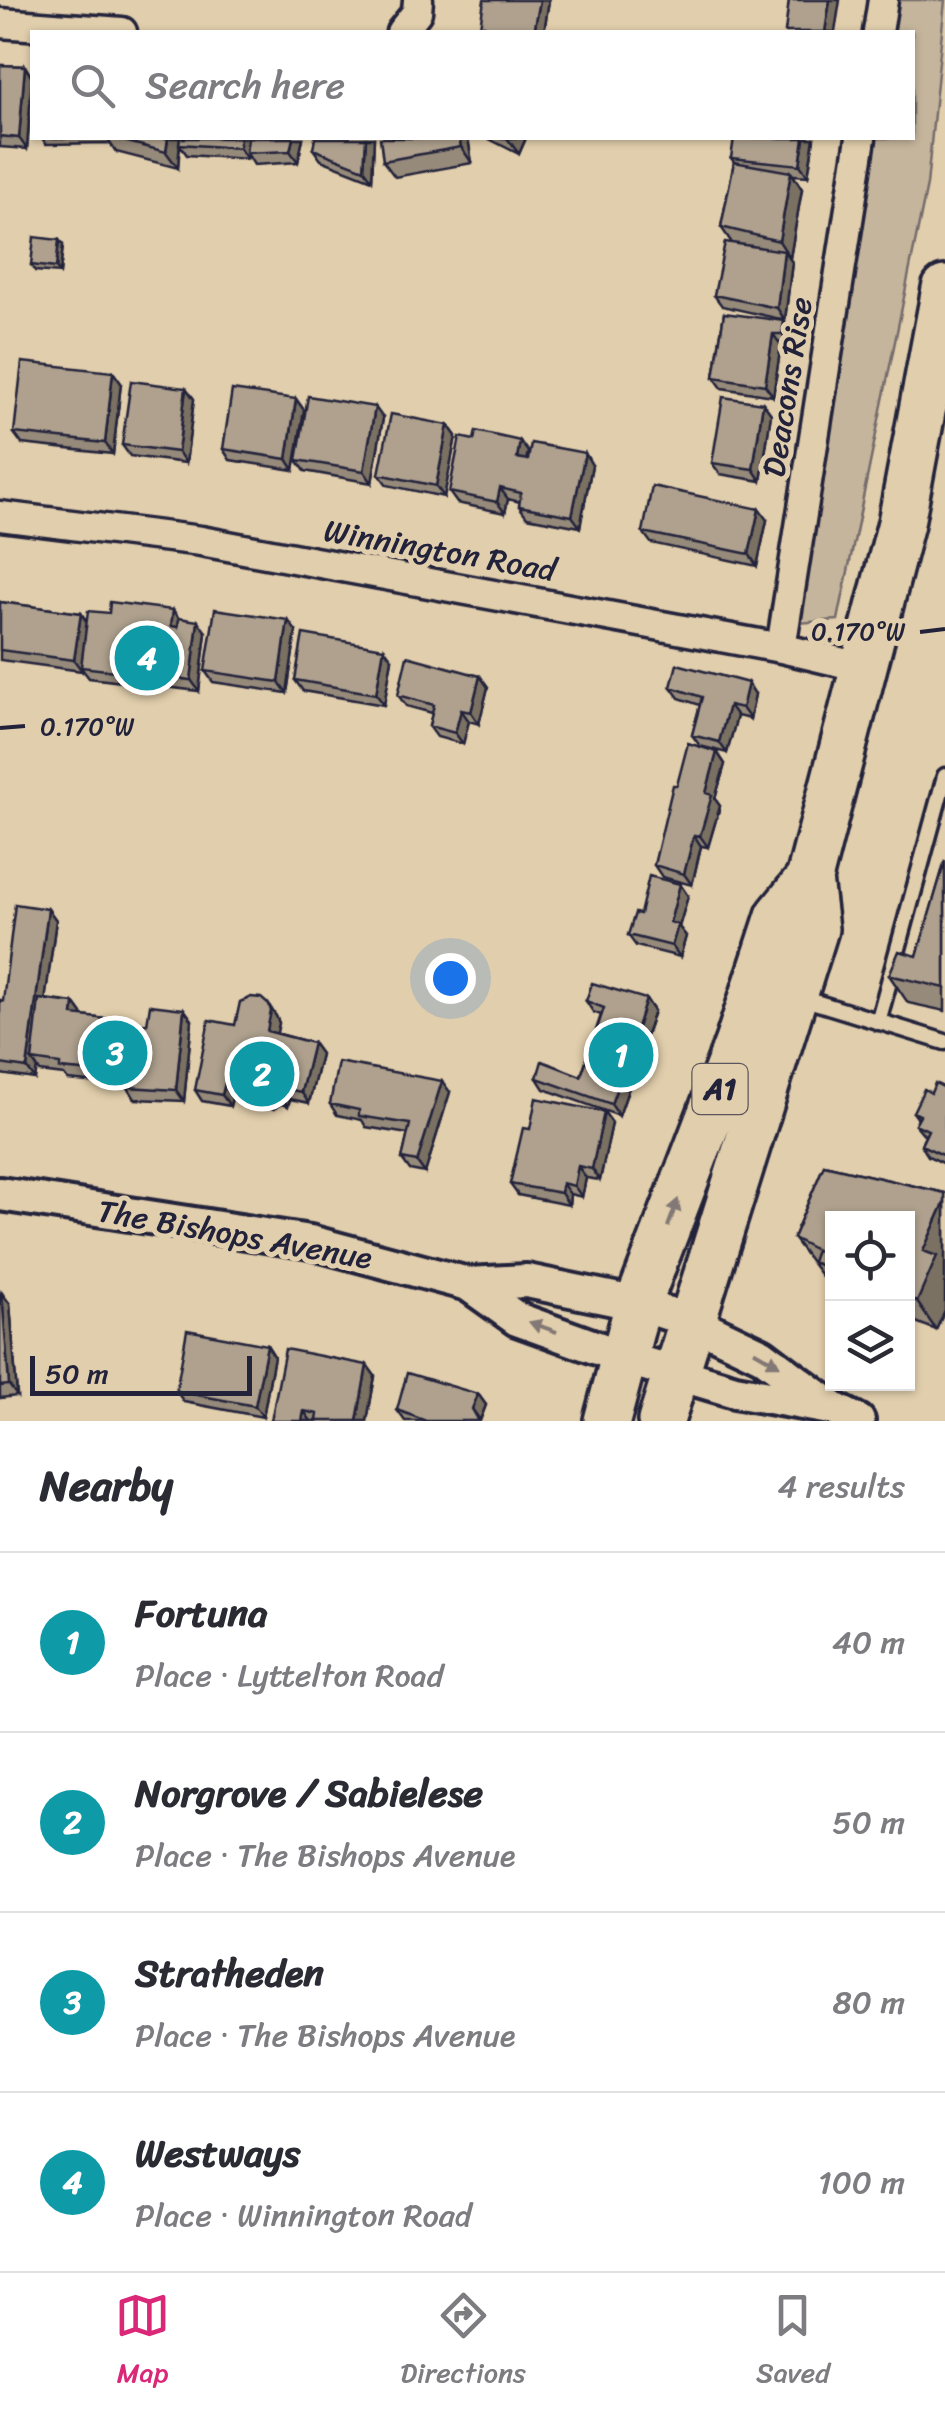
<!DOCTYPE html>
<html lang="en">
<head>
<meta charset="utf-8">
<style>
	body { margin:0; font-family:Sriracha,sans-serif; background:#f2f2f3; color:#2b2b33 }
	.controls { position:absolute; right:30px; bottom:30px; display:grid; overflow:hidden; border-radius:0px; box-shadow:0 2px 8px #0004 }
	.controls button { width:90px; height:90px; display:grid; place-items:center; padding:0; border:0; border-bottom:2px solid #e1e1e2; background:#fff; color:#2b2b33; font:50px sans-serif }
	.scale { position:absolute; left:30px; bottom:25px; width:222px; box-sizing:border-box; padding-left:10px; border:5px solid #22223b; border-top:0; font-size:28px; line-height:35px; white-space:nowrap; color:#22223b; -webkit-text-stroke:8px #e1ceac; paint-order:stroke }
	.you { position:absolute; left:450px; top:978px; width:35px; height:35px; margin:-25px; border:8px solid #fff; border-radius:50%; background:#1a73e8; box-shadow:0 0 0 15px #1a73e833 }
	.badge { display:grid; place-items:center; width:65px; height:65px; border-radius:50%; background:#db2777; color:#fff; font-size:32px; font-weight:700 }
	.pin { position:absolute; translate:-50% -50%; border:5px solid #fff; box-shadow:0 2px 10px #0006 }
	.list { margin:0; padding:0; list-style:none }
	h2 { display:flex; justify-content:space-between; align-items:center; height:130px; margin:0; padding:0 40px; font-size:42px }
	h2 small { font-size:32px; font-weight:400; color:#7c7c81 }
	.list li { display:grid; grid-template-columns:65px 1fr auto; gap:30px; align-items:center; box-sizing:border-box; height:180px; padding:0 40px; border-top:2px solid #e1e1e2 }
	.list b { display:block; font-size:38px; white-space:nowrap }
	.list p { margin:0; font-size:32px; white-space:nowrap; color:#7c7c81 }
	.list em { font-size:32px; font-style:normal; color:#7c7c81 }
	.icon { flex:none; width:55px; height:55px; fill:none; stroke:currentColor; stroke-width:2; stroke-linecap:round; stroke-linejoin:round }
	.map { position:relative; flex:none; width:945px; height:1421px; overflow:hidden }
	.search { position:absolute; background:#fff; box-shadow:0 2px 8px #0004; left:30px; right:30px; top:30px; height:110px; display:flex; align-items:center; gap:25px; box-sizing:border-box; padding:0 35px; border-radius:0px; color:#7c7c81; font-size:38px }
	.sheet { height:850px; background:#fff }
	nav { display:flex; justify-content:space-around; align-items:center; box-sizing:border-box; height:140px; border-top:2px solid #e1e1e2; background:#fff; font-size:28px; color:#7c7c81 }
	nav a { display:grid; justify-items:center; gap:5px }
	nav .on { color:#db2777 }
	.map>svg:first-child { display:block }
	.green { fill:#c5b59c; stroke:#746c6c; stroke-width:2.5 }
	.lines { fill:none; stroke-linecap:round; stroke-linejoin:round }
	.service-casing { stroke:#22223b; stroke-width:21 }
	.minor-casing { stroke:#22223b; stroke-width:35 }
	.tertiary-casing { stroke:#22223b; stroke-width:40 }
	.trunk-casing { stroke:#22223b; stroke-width:52 }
	.service { stroke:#e1ceac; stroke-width:14 }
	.minor { stroke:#e1ceac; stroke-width:28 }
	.tertiary { stroke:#e1ceac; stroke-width:32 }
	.trunk { stroke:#e1ceac; stroke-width:45 }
	.wall { fill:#968a7a; stroke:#22223b; stroke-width:2.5 }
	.shaded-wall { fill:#7a7163; stroke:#22223b; stroke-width:2.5 }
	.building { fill:#afa18e; stroke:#22223b; stroke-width:2.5 }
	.oneway { fill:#827874 }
	.ticks { fill:none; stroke:#22223b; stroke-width:4 }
	.labels { text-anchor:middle; stroke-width:10; stroke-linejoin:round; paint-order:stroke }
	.shield { fill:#e1ceac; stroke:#5b565d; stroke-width:2.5 }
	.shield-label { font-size:30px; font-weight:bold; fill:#22223b }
	.street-label { font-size:32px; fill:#22223b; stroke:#e1ceac }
	.ticks-label { font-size:25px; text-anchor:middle; fill:#22223b; stroke:#e1ceac; stroke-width:10; stroke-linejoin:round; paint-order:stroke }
</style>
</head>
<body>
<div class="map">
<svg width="945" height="1421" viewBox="0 0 945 1421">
	<rect width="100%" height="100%" fill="#e1ceac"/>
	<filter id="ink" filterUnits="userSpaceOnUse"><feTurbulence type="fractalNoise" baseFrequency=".01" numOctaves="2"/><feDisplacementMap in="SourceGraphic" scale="20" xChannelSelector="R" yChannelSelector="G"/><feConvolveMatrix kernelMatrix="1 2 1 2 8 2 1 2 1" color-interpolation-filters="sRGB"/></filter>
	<g filter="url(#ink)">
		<path class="green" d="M896,0H945L927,185L838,620L798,623L875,138H912V32H891Z"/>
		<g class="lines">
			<g class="service-casing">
				<path id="service" d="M802,998L945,1042
					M878,1022L945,776"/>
			</g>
			<g class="minor-casing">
				<path id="minor" d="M0,23L122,32
					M401,32L417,12L418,0
					M878,32L883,0
					M0,516L201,541L781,648L865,668
					M781,648L861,138"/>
			</g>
			<g class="tertiary-casing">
				<path id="tertiary" d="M0,1194L310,1242L468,1284L527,1281L638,1304L691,1321L762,1355L834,1409L858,1421
					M468,1284L517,1319L625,1358L735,1391L830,1408"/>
			</g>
			<g class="trunk-casing">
				<path id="trunk" d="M607,1421L638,1304L738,1042L779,916L809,879
					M661,1421L815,929L809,879L901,523L945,289"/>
			</g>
			<use href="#service" class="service"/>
			<use href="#minor" class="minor"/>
			<use href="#tertiary" class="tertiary"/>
			<use href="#trunk" class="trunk"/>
		</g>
		<path class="wall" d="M549,0L544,32H480L482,29L480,27Z
			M0,65L25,66L32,78L27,149L0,147Z
			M42,138H303L298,162L254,165L248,155L247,159L187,155L180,145L178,168L116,152L110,143L46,144Z
			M374,138L372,180L321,160L313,149Z
			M468,138L472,163L395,177L383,161Z
			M487,138H526L519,154Z
			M814,138L808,176L793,175L802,189L790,258L788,257L792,262L785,320L722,306L714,295L732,243L721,227L734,162L731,158Z
			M59,240L63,245L60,273L35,271L31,265Z
			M724,313L792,332L790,346L781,345L773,396L722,388L714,377Z
			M113,372L121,383L113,454L22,444L14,433Z
			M186,388L194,399L186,463L130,456L122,445Z
			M296,399L304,410L294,470L230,460L223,449Z
			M763,403L771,414L761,481L720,474L712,463Z
			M383,418L372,483L305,471L297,460Z
			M448,425L456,436L444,497L387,485L379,474Z
			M528,452L526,459L592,465L580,527L527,517L519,506L520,502L508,499L505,513L457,503L449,492Z
			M767,520L757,566L651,543L643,532Z
			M0,602L81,613L87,622L109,613L179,619L206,632L199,691L89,678L82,669V671L0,660Z
			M296,631L287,693L213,682L205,671Z
			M392,659L384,705L303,691L295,680Z
			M480,676L488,687L479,724L469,721L463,744L437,737L429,726L432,713L406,706L398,695Z
			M671,687L755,694L750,719L737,716L727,753L700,746L692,735L700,705L679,698Z
			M717,752L725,764L715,799L720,806L708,847L701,846L692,885L662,877L654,865L677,785Z
			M945,861V1011L908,1003L889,975L917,956Z
			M688,896L679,927L686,936L680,957L636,946L628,935L640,914Z
			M48,909L56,920L45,999L74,1003L82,1014V1016L147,1024L184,1009L192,1020L184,1101L135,1099L127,1086L68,1080L64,1075L40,1072L37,1067L35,1079L0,1074V1000L3,1001Z
			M646,999L654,1011L641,1050L645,1055L638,1075L634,1073L619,1116L544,1089L537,1078L581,1076L601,1015L593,1012L586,1001Z
			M276,1016L279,1023L276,1033L313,1043L321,1054L309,1103L290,1099L288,1106L281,1104L274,1109L268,1107L264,1101L233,1094L230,1106L202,1101L195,1090L235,1025Z
			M945,1088V1164L928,1156L921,1145L925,1136L915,1124L918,1119L913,1112L931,1093Z
			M450,1092L425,1173L410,1170L402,1159L408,1134L366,1127L362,1120L337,1115L330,1104Z
			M604,1112L612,1123L600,1180L586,1178L582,1197L570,1194L569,1205L518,1195L510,1184L530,1129Z
			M824,1165L945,1193V1310L936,1330L908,1319V1218H832V1290L793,1238Z
			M0,1293L10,1304L17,1396L0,1398Z
			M267,1345L274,1356L263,1417L184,1402L176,1391Z
			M367,1365L375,1376L367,1421H271Z
			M478,1394L486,1405L480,1421H405L397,1410Z"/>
		<path class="shaded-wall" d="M540,0H549L544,32H534Z
			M830,0H840L835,32H825Z
			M25,66L32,78L27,149L19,138Z
			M168,138H180L178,168L166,152Z
			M240,138H249L247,159L239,148Z
			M293,138H303L298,162L290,151Z
			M366,138H374L372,180L364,169Z
			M459,138H468L472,163L461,147Z
			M507,138H526L519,154Z
			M804,138H814L808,176L800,165Z
			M791,172L802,189L790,258L779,241Z
			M59,240L63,245L60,273L56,268Z
			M784,251L792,262L785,320L777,308Z
			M784,321L792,332L790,346L782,334Z
			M773,334L781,345L773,396L765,385Z
			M113,372L121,383L113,454L105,443Z
			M186,388L194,399L186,463L178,452Z
			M296,399L304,410L294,470L287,459Z
			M763,403L771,414L761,481L753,469Z
			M375,407L383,418L372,483L364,471Z
			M448,425L456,436L444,497L436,486Z
			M520,441L528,452L524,469L517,458Z
			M585,453L592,465L580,527L572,516Z
			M500,488L508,499L505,513L497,502Z
			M759,509L767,520L757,566L749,554Z
			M173,610L181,621L179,637L171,626Z
			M81,613L88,624L82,671L74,660Z
			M288,620L296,631L287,693L279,682Z
			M198,621L206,632L199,691L191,680Z
			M384,648L392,659L384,705L376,694Z
			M480,676L488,687L479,724L471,712Z
			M748,683L755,694L750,719L742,708Z
			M729,705L737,716L727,753L719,742Z
			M461,710L469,721L463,744L455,733Z
			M717,752L725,764L715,799L720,806L708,847L700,836L706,793Z
			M694,835L701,846L692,885L684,874Z
			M680,884L688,896L679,927L686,936L680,957L672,946L670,922Z
			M48,909L56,920L37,1061L32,1060L37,1067L35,1079L27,1068Z
			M646,999L654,1011L641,1050L645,1055L638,1075L630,1064L632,1043Z
			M74,1003L82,1014L81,1027L73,1015Z
			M269,1005L276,1016L279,1023L275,1042L267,1031Z
			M184,1009L192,1020L184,1101L176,1090Z
			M313,1043L321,1054L309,1103L301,1092Z
			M626,1062L634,1073L619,1116L611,1104Z
			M442,1081L450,1092L425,1173L417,1162Z
			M225,1083L233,1094L230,1106L222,1095Z
			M282,1088L290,1099L288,1106L280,1095Z
			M604,1112L612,1123L600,1180L592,1169Z
			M578,1166L586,1178L582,1197L574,1186Z
			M562,1183L570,1194L569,1205L561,1193Z
			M945,1201V1310L936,1330L917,1302L923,1251Z
			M2,1293L10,1304L17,1396L9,1385Z
			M267,1345L274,1356L263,1417L255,1406Z
			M367,1365L375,1376L367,1421H357Z
			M478,1394L486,1405L480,1420L472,1409Z
			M304,1411L311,1421H302Z"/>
		<path class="building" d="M484,0H540L534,32L488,28L484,25L483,27H480Z
			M789,0H830L825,32H785Z
			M484,25L496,32H480Z
			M0,65L25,66L19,138L0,136Z
			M112,138H168L166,152Z
			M180,138H240L239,148L179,144Z
			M248,138H293L290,151L246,153Z
			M315,138H366L364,169L313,149Z
			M380,138H459L461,147L383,161Z
			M734,138H804L800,165L731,158Z
			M734,162L791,172L779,241L721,227Z
			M34,237L59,240L56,268L31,265Z
			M725,242L784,251L777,308L714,295Z
			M724,313L784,321L782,334H773L765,385L714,377Z
			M22,362L113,372L105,443L14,433Z
			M131,381L186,388L178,452L122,445Z
			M232,390L296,399L287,459L223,449Z
			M308,396L375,407L364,471L297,460Z
			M723,397L763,403L753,469L712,463Z
			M391,414L448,425L436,486L379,474Z
			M476,431L520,441L517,458L528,460L531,443L585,453L572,516L519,506L521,493L500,488L497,502L449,492L460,437L474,440Z
			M652,486L759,509L749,554L643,532Z
			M0,602L81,613L74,660L0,650Z
			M110,602L173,610L171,626L178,627L179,618L198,621L191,680L81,667L88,611L109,613Z
			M215,609L288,620L279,682L205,671Z
			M303,634L384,648L376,694L295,680Z
			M407,656L480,676L471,712L461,710L455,733L429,726L434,705L398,695Z
			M677,664L748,683L742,708L729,705L719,742L692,735L702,697L671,687Z
			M688,743L717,752L706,793L712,795L700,836L694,835L684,874L654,865L673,785H677Z
			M945,861V988L889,975L899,951L917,956Z
			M649,876L680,884L670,922L678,925L672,946L628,935L635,913L640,914Z
			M15,904L48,909L27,1068L0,1064V1000L3,1001Z
			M592,983L646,999L632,1043L637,1044L630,1064L626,1062L611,1104L537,1078L542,1061L581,1076L604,1008L586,1001Z
			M251,997L261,998L269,1005L271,1011L267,1031L313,1043L301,1092L282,1088L280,1095L273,1093L266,1097L260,1095L259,1090L225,1083L222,1095L195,1090L209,1020L235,1025L240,1002Z
			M39,999L74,1003L73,1015L147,1024L150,1005L184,1009L176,1090L127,1087L129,1075L60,1069V1064L32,1060Z
			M338,1062L442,1081L417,1162L402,1159L410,1124L359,1116V1110L330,1104Z
			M935,1083L945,1088V1156L921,1145L928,1130L915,1124L920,1115L913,1112L924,1089L931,1093Z
			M536,1098L604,1112L592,1169L578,1166L574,1186L562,1183L561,1193L510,1184L523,1128L530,1129Z
			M824,1165L945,1193V1201L923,1251L937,1256L917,1302L908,1298V1218H832V1270L812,1262L816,1250L793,1238Z
			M0,1293H2L9,1385L0,1386Z
			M187,1330L267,1345L255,1406L176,1391Z
			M285,1349L367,1365L357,1421H317L318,1414L304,1411L302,1421H271Z
			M407,1373L478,1394L472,1409L479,1421H426L397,1410Z"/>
		<defs><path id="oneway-solid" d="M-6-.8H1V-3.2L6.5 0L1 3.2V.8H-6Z" transform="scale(2.5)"/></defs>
		<g class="oneway">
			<use href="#oneway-solid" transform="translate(673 1213) rotate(-70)"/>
			<use href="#oneway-solid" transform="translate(543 1327) rotate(-160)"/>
			<use href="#oneway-solid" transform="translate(767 1358) rotate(30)"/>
		</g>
	</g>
	<path class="ticks" d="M920,632L945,629M0,728L25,726"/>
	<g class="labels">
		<rect class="shield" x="692.5" y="1064" width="55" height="50" rx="8"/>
		<g class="shield-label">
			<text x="720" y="1099">A1</text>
		</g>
		<g class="street-label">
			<text transform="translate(787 387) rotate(-81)" y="11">Deacons Rise</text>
			<text transform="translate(440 550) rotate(10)" y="11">Winnington Road</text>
			<text transform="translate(235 1234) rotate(10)" y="11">The Bishops Avenue</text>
		</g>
	</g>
	<g class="ticks-label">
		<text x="858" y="640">0.170°W</text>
		<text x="87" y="735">0.170°W</text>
	</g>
</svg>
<div class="controls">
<button><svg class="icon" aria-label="locate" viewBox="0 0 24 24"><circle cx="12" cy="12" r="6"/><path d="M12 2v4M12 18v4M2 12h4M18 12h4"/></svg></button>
<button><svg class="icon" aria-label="layers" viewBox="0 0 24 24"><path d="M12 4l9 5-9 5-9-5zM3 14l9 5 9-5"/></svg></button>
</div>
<div class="scale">50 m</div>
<div class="you"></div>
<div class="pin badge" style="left:621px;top:1055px;background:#0f9aa8">1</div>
<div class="pin badge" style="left:262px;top:1074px;background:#0f9aa8">2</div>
<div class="pin badge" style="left:115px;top:1053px;background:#0f9aa8">3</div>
<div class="pin badge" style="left:147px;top:658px;background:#0f9aa8">4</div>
<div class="search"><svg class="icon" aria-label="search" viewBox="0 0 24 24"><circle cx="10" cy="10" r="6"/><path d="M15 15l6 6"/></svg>Search here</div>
</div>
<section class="sheet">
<h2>Nearby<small>4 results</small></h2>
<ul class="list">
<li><span class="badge" style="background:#0f9aa8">1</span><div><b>Fortuna</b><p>Place · Lyttelton Road</p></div><em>40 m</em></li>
<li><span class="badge" style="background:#0f9aa8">2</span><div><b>Norgrove / Sabielese</b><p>Place · The Bishops Avenue</p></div><em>50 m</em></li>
<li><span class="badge" style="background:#0f9aa8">3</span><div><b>Stratheden</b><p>Place · The Bishops Avenue</p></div><em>80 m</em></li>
<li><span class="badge" style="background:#0f9aa8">4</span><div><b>Westways</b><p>Place · Winnington Road</p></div><em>100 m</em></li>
</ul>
</section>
<nav>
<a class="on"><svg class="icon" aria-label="map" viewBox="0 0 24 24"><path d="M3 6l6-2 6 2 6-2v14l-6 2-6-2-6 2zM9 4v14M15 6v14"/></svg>Map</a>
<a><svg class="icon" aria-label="directions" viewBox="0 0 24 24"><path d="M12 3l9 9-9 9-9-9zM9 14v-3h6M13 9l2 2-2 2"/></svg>Directions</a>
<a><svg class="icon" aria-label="saved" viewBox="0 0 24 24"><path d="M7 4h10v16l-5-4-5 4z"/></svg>Saved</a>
</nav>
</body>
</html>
